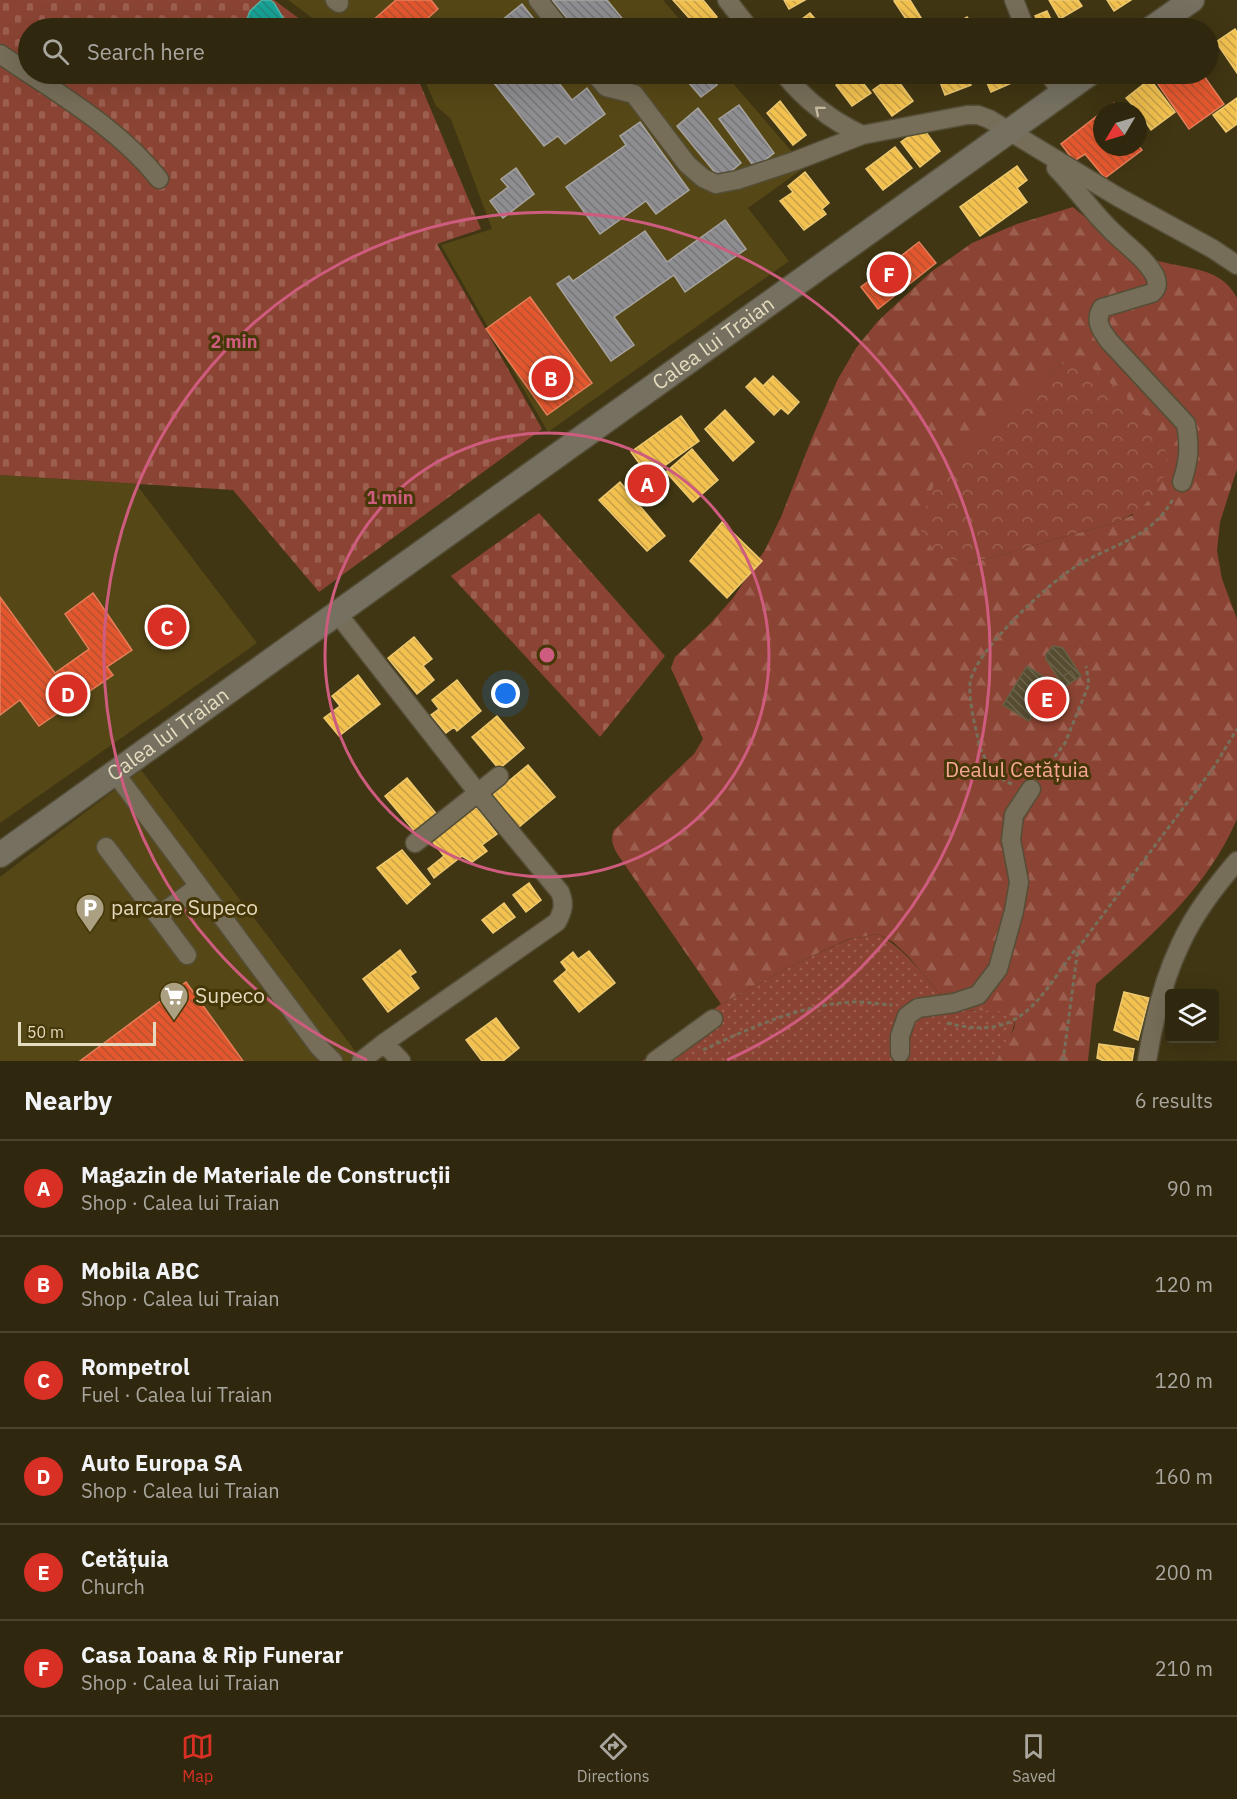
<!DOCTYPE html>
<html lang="en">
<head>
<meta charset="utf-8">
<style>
	body { margin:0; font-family:"IBM Plex Sans",sans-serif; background:#3c341c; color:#f1f3f6 }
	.controls { position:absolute; right:18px; bottom:18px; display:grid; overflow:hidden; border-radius:6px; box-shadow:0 6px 24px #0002 }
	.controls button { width:54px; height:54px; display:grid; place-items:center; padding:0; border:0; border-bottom:2px solid #4b442e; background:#30280e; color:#f1f3f6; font:30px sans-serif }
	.compass { position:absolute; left:1093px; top:102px; width:54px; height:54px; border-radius:50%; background:#30280e; box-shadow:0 6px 24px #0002; rotate:232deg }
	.scale { position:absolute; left:18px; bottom:15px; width:138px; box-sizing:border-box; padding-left:6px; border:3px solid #e5dbbe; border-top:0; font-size:16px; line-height:21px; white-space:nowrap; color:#e5dbbe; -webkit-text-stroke:4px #453708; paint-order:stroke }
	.you { position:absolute; left:506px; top:694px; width:21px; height:21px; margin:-15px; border:4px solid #fff; border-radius:50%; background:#1a73e8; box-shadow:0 0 0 9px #1a73e833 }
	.badge { display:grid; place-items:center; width:39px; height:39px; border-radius:50%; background:#d93025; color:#fff; font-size:20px; font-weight:700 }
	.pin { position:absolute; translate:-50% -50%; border:3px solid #fff; box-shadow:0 2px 6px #0006 }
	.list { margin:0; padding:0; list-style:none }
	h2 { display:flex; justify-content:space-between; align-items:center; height:78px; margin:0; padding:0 24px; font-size:26px }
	h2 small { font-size:20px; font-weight:400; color:#a8a69e }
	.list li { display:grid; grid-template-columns:39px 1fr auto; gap:18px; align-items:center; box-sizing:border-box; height:96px; padding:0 24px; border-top:2px solid #4b442e }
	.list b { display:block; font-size:22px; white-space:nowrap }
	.list p { margin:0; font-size:20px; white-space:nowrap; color:#a8a69e }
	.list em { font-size:20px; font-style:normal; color:#a8a69e }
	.icon { flex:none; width:33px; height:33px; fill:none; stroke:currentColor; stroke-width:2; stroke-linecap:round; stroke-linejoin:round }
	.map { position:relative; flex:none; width:1237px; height:1061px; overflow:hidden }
	.search { position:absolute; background:#30280e; box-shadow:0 6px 24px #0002; left:18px; right:18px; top:18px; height:66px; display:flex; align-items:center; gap:15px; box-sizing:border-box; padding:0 21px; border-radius:33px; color:#a8a69e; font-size:22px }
	.sheet { height:654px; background:#30280e }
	nav { display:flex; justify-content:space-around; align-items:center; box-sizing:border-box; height:84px; border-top:2px solid #4b442e; background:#30280e; font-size:16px; color:#a8a69e }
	nav a { display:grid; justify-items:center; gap:3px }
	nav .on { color:#d93025 }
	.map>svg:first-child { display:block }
	.built { fill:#564716 }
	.grass { fill:url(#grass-dots) }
	.forest { fill:url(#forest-firs); fill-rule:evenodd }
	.cemetery { fill:url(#cemetery-stones) }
	.park { fill:url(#park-crowns) }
	.homes { fill:url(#homes-back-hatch); stroke:#eec970; stroke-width:1.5 }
	.shops { fill:url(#shops-back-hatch); stroke:#e47f59; stroke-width:1.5 }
	.public { fill:url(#public-back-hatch); stroke:#55b4a3; stroke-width:1.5 }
	.industry { fill:url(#industry-back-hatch); stroke:#a7a49f; stroke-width:1.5 }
	.building { fill:url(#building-back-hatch); stroke:#675f44; stroke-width:1.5 }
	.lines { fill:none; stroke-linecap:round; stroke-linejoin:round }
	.minor-casing { stroke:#554e37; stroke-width:21 }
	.major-casing { stroke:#554e37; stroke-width:27 }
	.path { stroke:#766f5a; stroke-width:3; stroke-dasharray:4.5 3; stroke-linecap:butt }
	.minor { stroke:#766e58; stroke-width:18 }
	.major { stroke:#757060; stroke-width:24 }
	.oneway { stroke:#c4ba9f }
	.ring { fill:none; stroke:#ce5c7e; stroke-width:3 }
	.labels { text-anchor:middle; stroke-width:6; stroke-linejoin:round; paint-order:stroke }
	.street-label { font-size:21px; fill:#e5dbbe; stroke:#453708 }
	.park-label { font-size:21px; fill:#f8a797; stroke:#453708 }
	.poi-label { font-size:21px; fill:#e5dbbe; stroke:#453708; text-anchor:start }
	.centre { fill:#ce5c7e; stroke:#453708; stroke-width:3 }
	.ring-label { font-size:18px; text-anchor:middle; font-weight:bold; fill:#ce5c7e; stroke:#453708; stroke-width:6; stroke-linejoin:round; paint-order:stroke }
</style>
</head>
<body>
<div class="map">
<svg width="1237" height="1061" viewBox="0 0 1237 1061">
	<defs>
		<pattern id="grass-dots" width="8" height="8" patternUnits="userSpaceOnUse" patternTransform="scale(1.5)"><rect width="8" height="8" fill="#8b4433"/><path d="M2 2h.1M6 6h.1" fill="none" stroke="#9b5e4f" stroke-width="1.8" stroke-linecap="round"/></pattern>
		<pattern id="forest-firs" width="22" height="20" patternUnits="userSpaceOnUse" patternTransform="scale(1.5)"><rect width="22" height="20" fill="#8b4433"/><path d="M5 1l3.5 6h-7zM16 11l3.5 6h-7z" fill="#9b5e4f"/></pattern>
		<pattern id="cemetery-stones" width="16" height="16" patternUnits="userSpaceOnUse" patternTransform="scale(1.5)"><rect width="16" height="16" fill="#8b4433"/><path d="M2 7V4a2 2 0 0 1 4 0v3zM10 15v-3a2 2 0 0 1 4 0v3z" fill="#9b5e4f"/></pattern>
		<pattern id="park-crowns" width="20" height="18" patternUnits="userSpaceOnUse" patternTransform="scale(1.5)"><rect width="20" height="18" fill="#8b4433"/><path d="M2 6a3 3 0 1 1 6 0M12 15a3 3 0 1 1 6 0" fill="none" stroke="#9b5e4f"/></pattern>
		<pattern id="homes-back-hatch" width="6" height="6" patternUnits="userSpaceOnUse" patternTransform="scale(1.5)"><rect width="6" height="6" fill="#f2c14e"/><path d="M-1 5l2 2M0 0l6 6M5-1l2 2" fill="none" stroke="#c7a149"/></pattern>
		<pattern id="shops-back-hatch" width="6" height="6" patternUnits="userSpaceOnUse" patternTransform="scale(1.5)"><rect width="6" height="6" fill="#e4572e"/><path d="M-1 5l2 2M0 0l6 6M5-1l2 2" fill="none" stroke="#b45131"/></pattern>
		<pattern id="public-back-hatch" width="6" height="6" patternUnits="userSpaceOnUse" patternTransform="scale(1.5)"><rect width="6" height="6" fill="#17a398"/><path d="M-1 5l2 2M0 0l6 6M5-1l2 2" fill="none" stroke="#25867c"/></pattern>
		<pattern id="industry-back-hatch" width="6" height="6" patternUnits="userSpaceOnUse" patternTransform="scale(1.5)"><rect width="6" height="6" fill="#8d8d92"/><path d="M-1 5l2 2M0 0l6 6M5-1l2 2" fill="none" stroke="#777677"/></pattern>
		<pattern id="building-back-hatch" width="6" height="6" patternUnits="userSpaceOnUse" patternTransform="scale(1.5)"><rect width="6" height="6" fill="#554c31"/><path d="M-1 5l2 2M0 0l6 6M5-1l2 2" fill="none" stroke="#6d654d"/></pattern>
	</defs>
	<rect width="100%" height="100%" fill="#403613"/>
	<path class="built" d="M288,0H663L687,28H326Z
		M422,74H725L805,167L748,208L789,261L548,432L441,245L492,229L451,119L436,106Z
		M0,475L136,484L257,643L0,823Z
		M141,770L363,1061H0V877Z"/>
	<path class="grass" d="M878,934C899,946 913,962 928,980C935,988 942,998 951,1003C956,1005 962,1009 967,1010C980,1012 1008,1005 1014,1020C1017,1028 1000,1052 996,1061H642L721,1004L799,962L850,939Z"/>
	<path class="forest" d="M1073,207C1093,224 1123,247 1146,257C1177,270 1220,263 1237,298V469L1220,522L1217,551L1222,579L1237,619V819C1208,887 1151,937 1096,984L1088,1061H996L1006,1041L1014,1029L1015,1023L1011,1016L1000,1011L965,1010L945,1000L908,956L893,942L878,934L849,939L799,962L721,1004L618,855C613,846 610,840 614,830L694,754L703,739L671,668L675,657L711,623L733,598L765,550L781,517L812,438L838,379L856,348L878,321L931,272L972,243L1017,224ZM1076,359L1133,515L1114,523L968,564L1051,372L1066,362Z"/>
	<path class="cemetery" d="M0,0H274L312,28H28V74H371L375,76L383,74H416L481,229L437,244L542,429L319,592L233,490L0,475Z
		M539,513L665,656L600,737L451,576Z"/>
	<path class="park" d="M1076,358C1093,366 1106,380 1121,392C1150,418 1183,449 1157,490C1146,506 1132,516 1114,523L968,564L936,554L919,527L936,478L1051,372L1066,362Z"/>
	<path class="homes" d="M673,0H703L717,17L704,28H698Z
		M784,0H805L789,9Z
		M896,0H910L923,21L912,28L894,1Z
		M1049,0H1078L1082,6L1060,19Z
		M1107,0H1131L1114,11Z
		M1047,11L1055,28H1041L1035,16Z
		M810,13L823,28H790Z
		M967,17L975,28H949Z
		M1235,29L1237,32V73L1216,42Z
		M849,74H856L871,93L852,106L836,85Z
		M937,74H966L971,85L945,95Z
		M983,74H1018L1021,79L991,92Z
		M894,75L913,101L892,116L873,90Z
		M1150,79L1175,112L1151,130L1138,111L1126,98Z
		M1237,98V124L1226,132L1213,115Z
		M780,101L806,135L793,145L767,113Z
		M922,127L940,151L920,167L901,142Z
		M895,147L912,168L883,190L866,169Z
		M1017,166L1027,180L1017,188L1027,202L980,236L960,207Z
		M805,172L829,203L822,209L826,214L804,230L780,201L793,192L788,186Z
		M773,376L799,402L788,414L781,408L774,415L746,387L755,378L763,386Z
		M725,410L754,442L733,461L705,429Z
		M681,416L699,441L649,477L631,452Z
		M692,449L718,480L693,502L666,472Z
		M620,482L665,536L647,551L599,500Z
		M722,522L762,561L727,598L690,561Z
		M414,637L432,659L423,666L434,680L417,694L388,658Z
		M358,675L380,704L339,736L324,718L340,706L332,696Z
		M457,680L481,711L457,731L454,727L446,733L431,715L439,709L432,700Z
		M497,716L524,748L499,769L472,737Z
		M528,765L555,797L513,832L486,800Z
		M407,778L438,816L416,833L385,796Z
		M476,807L497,834L482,845L487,851L472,862L462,856L434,878L428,869L444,856L432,841Z
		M402,850L430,884L407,904L377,868Z
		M529,883L541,900L526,912L513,895Z
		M504,903L515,917L493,933L482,920Z
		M400,950L416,972L410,976L419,988L388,1012L363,979Z
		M589,951L615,983L579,1012L554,981L567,970L561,962L573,952L578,959Z
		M1124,992L1149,998L1138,1040L1114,1030Z
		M496,1018L519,1048L503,1061H482L466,1040Z
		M1099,1044L1134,1049L1132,1061H1104L1097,1058Z"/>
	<path class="shops" d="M396,0H431L438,9L417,28H376L371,22Z
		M1165,74H1188L1194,82L1204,76L1224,104L1189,129L1155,80Z
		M1114,103L1120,111H1103Z
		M1102,112V147H1138V145L1142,150L1105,178L1085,154L1074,161L1061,144Z
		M919,242L936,263L878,309L861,287Z
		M530,297L592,383L547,415L486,329Z
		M93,593L132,650L107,667L113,675L39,726L20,700L0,715V597L55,673L89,649L65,614Z
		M186,982L243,1061H80Z"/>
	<path class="public" d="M262,0H270L274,3L289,28H254L247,19L250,11Z"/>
	<path class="industry" d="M552,0H607L630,28H575Z
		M522,4L541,28H492Z
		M496,74H552L572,100L587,88L605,114L565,144L558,136L544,146L490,78Z
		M681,74H707L717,85L701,97Z
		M739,105L774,153L755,168L719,119Z
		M698,108L741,163L721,180L677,126Z
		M640,122L689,190L656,214L646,201L600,234L566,187L626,145L620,136Z
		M516,168L534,194L503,218L490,201L508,187L501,179Z
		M725,220L746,249L685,292L674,275L614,317L634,345L611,361L557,284L569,276L573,281L645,231L667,262Z"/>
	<path class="building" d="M1053,646L1063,648L1081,676L1064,687L1046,659V654Z
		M1027,666L1053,683L1029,721L1003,705Z
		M1071,671L1076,679L1069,684L1063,676Z"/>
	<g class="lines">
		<g class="minor-casing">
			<path id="minor" d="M335,0L339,3
				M538,0L560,28
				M727,0L749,28
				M1014,0L1025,28
				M0,54C55,92 117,126 159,179
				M595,74L606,87L634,94L687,164L703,178L716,184L737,180L795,161L862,135L967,115H978L989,119L1118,197L1213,249L1237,265
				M784,74C806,101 830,120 862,135
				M1049,74L1062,93
				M1056,168C1075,187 1090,209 1109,228C1124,244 1145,257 1155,276C1158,283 1158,288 1152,293L1102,308C1094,321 1101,330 1109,341L1186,424C1190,447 1189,460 1182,482
				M337,613L478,793L560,892C565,904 563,911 557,922L384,1043L401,1061
				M115,773L319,1047L333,1061
				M415,843L499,776
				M106,847L158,916
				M187,955L158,916L199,886
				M900,1053V1036L907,1016L918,1008L954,1003L978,995L998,969L1014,911L1019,882L1011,840L1014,815L1031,789
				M361,1061L384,1043
				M655,1061L713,1019
				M1147,1061C1153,1023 1163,981 1180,945C1194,914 1215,887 1237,861"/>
		</g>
		<g class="major-casing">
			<g id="major">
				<path d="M1152,28L1192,0"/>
				<path id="s1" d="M0,855L1089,74"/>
			</g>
		</g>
		<path class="path" d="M1041,775L1065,743L1089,684L1086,666
			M1012,784C995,779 981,755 978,739C974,721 969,702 970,684C972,654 1046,586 1072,569C1109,544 1151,541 1174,497
			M947,1023C1021,1042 1037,1001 1076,949
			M703,1050C750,1028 802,1004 854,1002C867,1002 880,1004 892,1005
			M1063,1061L1078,948L1214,767L1237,729"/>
		<use href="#minor" class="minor"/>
		<use href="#major" class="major"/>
	</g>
	<defs><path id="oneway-chevron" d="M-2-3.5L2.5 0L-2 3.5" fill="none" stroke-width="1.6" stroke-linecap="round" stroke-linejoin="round" transform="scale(1.5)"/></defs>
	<use class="oneway" href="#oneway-chevron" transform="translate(819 110) rotate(-140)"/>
	<g class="ring">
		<circle cx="547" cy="655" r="222"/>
		<path d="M367 1060A443 443 0 1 1 727 1060"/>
	</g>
	<defs>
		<g id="parking-pin" transform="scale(1.5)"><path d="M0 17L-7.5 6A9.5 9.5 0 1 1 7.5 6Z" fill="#aba182" stroke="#453708"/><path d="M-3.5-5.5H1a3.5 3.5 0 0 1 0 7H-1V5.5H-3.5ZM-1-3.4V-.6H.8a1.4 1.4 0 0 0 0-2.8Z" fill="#fff"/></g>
		<g id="supermarket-pin" transform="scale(1.5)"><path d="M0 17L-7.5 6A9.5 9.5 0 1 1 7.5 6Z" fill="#aba182" stroke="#453708"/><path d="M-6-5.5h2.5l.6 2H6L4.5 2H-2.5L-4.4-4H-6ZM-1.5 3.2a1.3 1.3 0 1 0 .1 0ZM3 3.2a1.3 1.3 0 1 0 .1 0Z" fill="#fff"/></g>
	</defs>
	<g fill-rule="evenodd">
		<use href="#parking-pin" x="90" y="908"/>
		<use href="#supermarket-pin" x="174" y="996"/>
	</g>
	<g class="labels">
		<g class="street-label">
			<text dy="7" stroke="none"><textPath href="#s1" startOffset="878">Calea lui Traian</textPath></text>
			<text dy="7" stroke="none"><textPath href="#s1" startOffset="207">Calea lui Traian</textPath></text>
		</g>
		<g class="park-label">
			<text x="1017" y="777">Dealul Cetățuia</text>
		</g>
		<g class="poi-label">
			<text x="111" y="915">parcare Supeco</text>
			<text x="195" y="1003">Supeco</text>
		</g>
	</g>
	<circle cx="547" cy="655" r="9" class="centre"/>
	<g class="ring-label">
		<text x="234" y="348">2 min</text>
		<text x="390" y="504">1 min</text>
	</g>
</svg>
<div class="controls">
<button><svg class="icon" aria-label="layers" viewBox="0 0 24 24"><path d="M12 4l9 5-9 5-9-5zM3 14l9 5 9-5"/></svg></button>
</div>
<svg class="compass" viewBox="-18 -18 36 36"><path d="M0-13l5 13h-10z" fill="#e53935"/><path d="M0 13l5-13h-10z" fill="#a8a69e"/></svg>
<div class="scale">50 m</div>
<div class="you"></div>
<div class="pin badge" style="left:647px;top:484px">A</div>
<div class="pin badge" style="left:551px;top:378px">B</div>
<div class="pin badge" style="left:167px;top:627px">C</div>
<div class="pin badge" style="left:68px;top:694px">D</div>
<div class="pin badge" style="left:1047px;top:699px">E</div>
<div class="pin badge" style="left:889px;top:274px">F</div>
<div class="search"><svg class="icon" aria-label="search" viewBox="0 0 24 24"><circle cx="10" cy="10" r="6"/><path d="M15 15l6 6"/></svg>Search here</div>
</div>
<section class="sheet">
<h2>Nearby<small>6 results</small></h2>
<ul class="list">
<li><span class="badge">A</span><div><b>Magazin de Materiale de Construcții</b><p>Shop · Calea lui Traian</p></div><em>90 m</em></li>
<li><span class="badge">B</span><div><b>Mobila ABC</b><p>Shop · Calea lui Traian</p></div><em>120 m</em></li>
<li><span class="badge">C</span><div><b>Rompetrol</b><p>Fuel · Calea lui Traian</p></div><em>120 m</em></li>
<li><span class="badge">D</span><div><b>Auto Europa SA</b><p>Shop · Calea lui Traian</p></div><em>160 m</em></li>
<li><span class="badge">E</span><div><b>Cetățuia</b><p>Church</p></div><em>200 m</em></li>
<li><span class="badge">F</span><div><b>Casa Ioana &amp; Rip Funerar</b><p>Shop · Calea lui Traian</p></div><em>210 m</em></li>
</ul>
</section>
<nav>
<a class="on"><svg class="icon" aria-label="map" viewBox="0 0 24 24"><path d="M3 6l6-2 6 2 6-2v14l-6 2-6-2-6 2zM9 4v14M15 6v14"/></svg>Map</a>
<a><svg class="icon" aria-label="directions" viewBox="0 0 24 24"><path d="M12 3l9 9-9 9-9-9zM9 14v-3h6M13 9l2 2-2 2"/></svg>Directions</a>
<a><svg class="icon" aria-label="saved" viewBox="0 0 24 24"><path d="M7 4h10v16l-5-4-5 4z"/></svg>Saved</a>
</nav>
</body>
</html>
